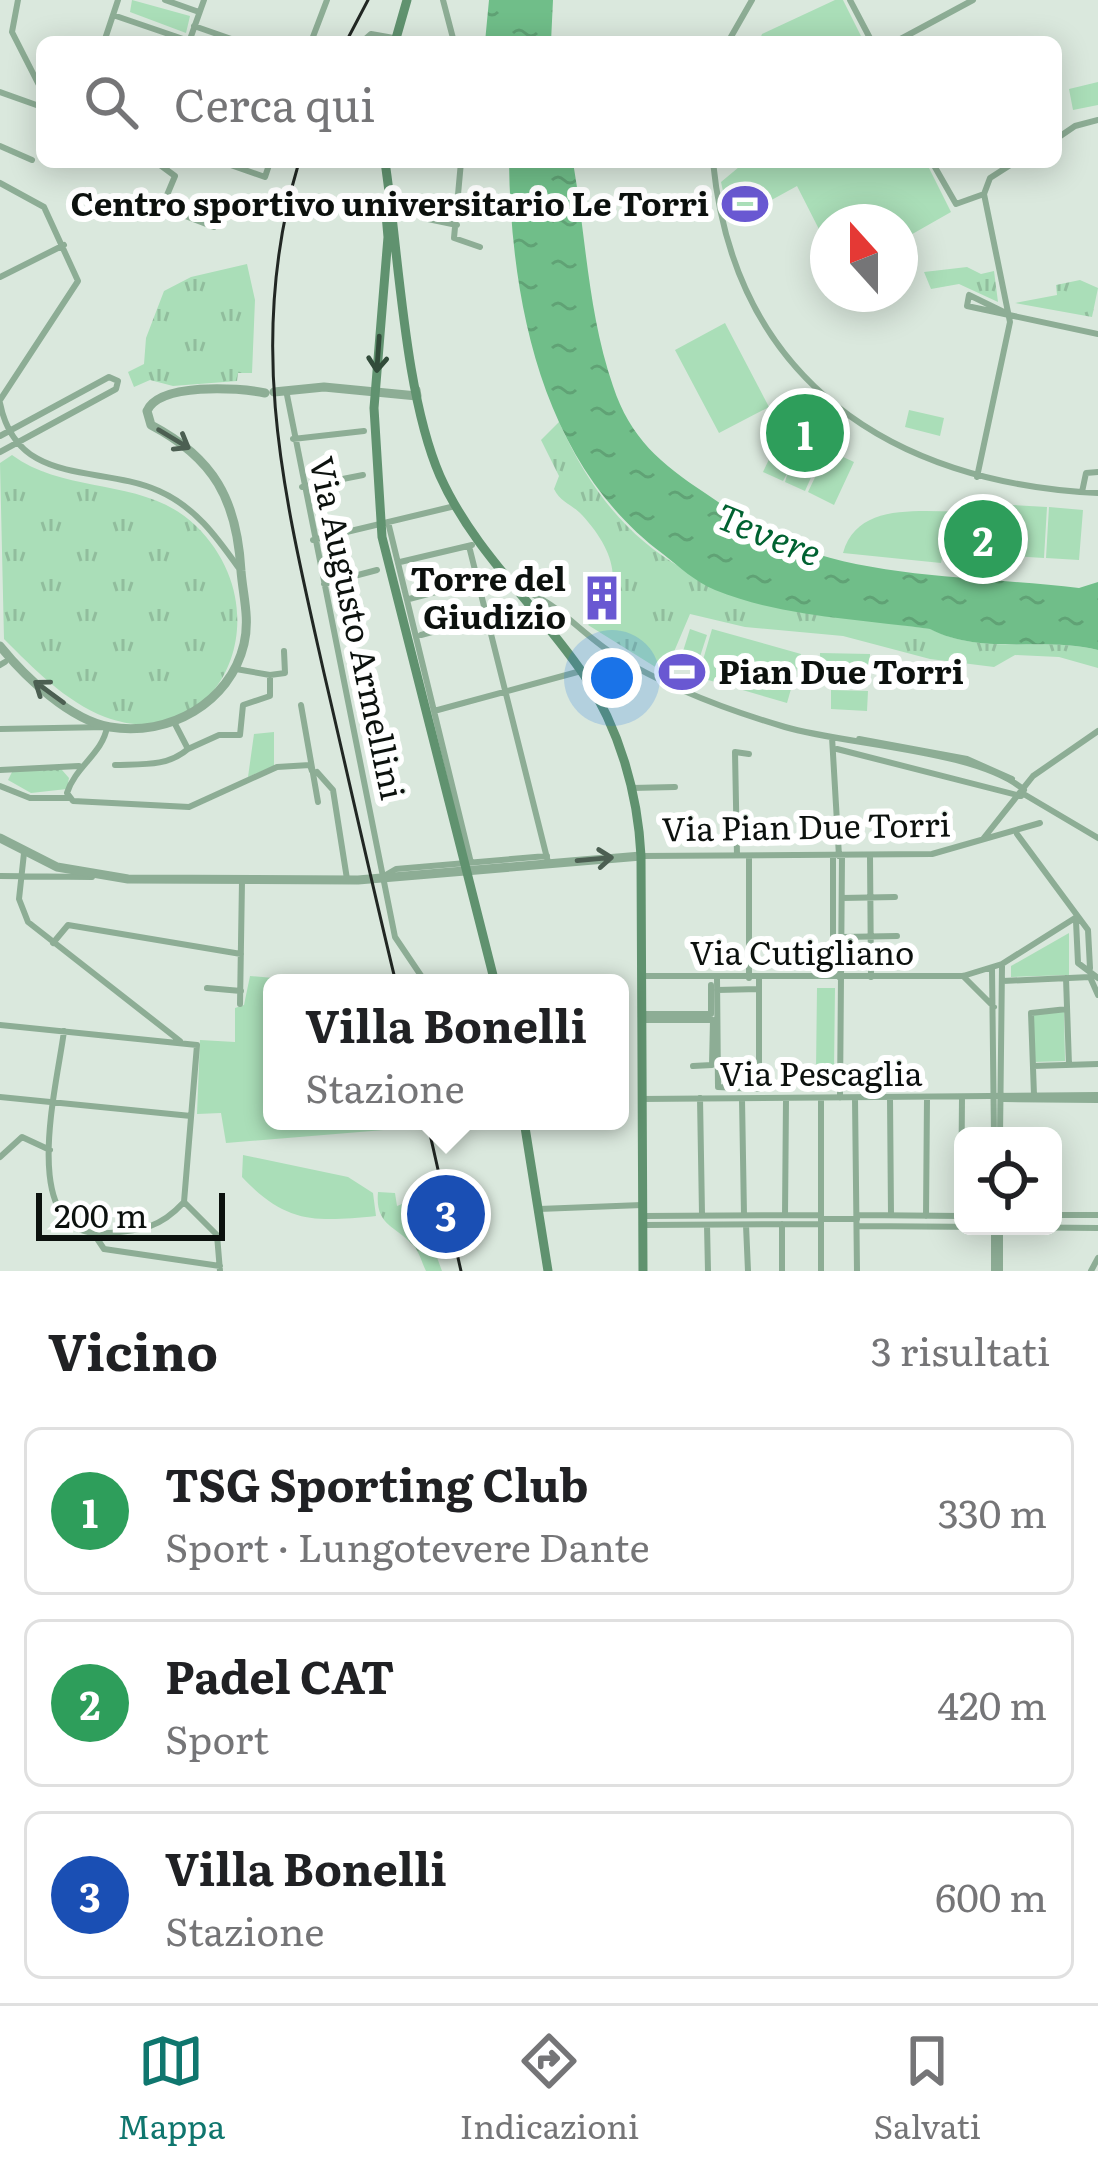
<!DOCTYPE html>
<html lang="it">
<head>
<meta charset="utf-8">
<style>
	body { margin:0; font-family:Literata,serif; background:#f2f2f2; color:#202124 }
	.controls { position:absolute; right:36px; bottom:36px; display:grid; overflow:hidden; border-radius:18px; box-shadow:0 6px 30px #0003 }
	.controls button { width:108px; height:108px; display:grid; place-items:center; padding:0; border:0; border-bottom:3px solid #e0e0e0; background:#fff; color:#202124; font:60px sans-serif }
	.compass { position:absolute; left:810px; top:204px; width:108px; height:108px; border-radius:50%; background:#fff; box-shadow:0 6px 30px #0003; rotate:339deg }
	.scale { position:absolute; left:36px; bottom:30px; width:189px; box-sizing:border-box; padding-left:12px; border:6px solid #0c110e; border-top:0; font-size:33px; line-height:42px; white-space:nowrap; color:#0c110e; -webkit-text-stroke:9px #fff; paint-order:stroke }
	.you { position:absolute; left:612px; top:678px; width:42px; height:42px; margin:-30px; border:9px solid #fff; border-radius:50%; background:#1a73e8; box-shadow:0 0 0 18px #1a73e833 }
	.badge { display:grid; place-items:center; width:78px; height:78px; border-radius:50%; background:#0f766e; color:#fff; font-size:39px; font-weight:700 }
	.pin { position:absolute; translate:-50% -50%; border:6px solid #fff; box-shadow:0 3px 12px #0006 }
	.popup { position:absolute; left:263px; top:974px; width:366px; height:156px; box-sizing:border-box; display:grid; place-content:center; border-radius:18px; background:#fff; filter:drop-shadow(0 3px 9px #0005); font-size:39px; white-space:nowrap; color:#757577 }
	.popup b { font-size:45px; color:#202124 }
	.popup::after { content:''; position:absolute; left:50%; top:100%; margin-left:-24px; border:24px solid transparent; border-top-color:#fff }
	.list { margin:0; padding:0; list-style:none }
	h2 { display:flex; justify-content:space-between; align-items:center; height:156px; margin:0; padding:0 48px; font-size:51px }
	h2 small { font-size:39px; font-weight:400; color:#757577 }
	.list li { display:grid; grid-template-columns:78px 1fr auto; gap:36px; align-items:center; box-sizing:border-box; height:168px; margin:0 24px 24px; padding:0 24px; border:3px solid #e0e0e0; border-radius:18px }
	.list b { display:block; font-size:45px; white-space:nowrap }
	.list p { margin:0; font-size:39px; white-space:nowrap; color:#757577 }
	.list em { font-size:39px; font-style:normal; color:#757577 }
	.icon { flex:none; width:66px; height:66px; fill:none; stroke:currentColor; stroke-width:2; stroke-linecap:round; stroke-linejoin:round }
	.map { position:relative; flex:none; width:1098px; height:1271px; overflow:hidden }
	.search { position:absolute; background:#fff; box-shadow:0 6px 30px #0003; left:36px; right:36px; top:36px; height:132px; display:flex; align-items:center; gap:30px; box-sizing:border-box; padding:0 42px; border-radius:18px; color:#757577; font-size:45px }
	.sheet { height:732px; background:#fff }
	nav { display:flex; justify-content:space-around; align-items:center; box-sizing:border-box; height:168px; border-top:3px solid #e0e0e0; background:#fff; font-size:33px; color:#757577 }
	nav a { display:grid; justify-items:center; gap:6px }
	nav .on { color:#0f766e }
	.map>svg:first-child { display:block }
	.grass { fill:url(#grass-tufts) }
	.green { fill:#aadeb8 }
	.water { fill:url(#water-ripples) }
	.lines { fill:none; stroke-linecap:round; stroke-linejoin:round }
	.minor { stroke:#8dad95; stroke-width:6 }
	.tertiary { stroke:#8dad95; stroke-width:9 }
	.secondary { stroke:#60926f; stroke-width:9 }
	.rail { stroke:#212723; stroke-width:3 }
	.oneway { stroke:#324b3a }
	.oneway2 { stroke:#4c5f52 }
	.labels { text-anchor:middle; stroke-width:12; stroke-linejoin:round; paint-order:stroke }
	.poi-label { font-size:33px; font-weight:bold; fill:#0c110e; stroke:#fff; text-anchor:end }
	.street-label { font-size:33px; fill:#0c110e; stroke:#fff }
	.water-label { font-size:36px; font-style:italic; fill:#006231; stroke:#fff }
</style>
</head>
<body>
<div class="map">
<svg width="1098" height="1271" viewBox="0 0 1098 1271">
	<defs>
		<pattern id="grass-tufts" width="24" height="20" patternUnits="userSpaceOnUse" patternTransform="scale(3)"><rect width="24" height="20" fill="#aadeb8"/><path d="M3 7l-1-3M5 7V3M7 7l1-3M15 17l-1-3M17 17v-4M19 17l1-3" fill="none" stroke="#91bd9d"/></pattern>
		<pattern id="water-ripples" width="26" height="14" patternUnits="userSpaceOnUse" patternTransform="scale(3)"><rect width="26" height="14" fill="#70be89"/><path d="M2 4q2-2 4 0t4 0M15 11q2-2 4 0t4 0" fill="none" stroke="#60a275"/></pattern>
	</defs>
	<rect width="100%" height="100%" fill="#dae8dd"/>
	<path class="grass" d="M247,264L255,300L252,373H238L237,381L173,386L150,380L134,387L128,372L144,364L146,338L164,291L191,277Z
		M967,267L981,274L994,271L998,302L959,284L931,289L924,272Z
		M1080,280L1098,288L1092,317L1015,303L1057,295L1056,285Z
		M559,422C638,599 761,604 931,629C982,656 1043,636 1098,650V668L1059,657L1015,655L994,667L930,659L843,636L745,627L690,614L665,673L588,625C628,590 615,551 582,515C572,504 561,503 554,489L559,476L541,440Z
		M12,455C68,496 145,476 196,526C286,614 217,759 105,717C66,702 33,668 4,639L0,463Z
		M28,769L62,770L69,778L67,789L31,793L8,780L12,772Z
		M378,1192L395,1193L397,1206L422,1196L424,1207L415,1215L428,1233L442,1271H426C422,1263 419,1251 413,1245C394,1225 375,1225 378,1192Z"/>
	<path class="green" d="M132,0L190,16L186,33L130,12Z
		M835,0H843L864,42H759L762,34Z
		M1098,82V105L1073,110L1069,89Z
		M745,162H926L951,212L900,241V222H828V247L797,186L730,223L721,182Z
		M725,323L769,407L719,433L675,350Z
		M909,410L944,418L940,436L905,427Z
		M780,436L821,455L805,491L785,482L788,472L783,481L763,472Z
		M828,450L854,462L834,505L808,492Z
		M996,504L1047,507L1044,558L1010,556L1011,539L984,530L985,512H995Z
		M1049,507L1083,510L1079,560L1046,558Z
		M968,511L946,539L941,563L843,553C858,500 922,513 968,511Z
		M690,629L707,635L696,669L679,664Z
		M712,629L801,654L787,703L698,677Z
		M820,653L870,654L869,686L819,684Z
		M831,690L868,691L867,711L831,709Z
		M274,732V766L248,777L254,734Z
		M1069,933V975L1011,977V966Z
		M250,976L317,982L387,979L388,983H272V1121H418L420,1127L226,1143L221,1113L197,1114L200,1040L235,1042V1008L244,1005Z
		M817,988H835L834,1070H816Z
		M1064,1012L1065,1061L1034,1062L1033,1013Z
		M243,1155L348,1177L373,1193L376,1216C316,1222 286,1224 242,1177Z"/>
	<path class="water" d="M489,0H553L551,42H485Z
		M509,162H573C586,237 588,313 613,386C630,438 661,464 705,493C733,512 761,532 792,545C873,579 991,577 1079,588L1098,582V650C1043,636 982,656 930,629C860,619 781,617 715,590C694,581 681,568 663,554C543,465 511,305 509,162Z"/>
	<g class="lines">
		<path class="minor" d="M18,0L12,32L42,91
			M165,0L199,12
			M443,0L454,42
			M850,0L872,42
			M113,15L189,41
			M194,26L240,42
			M104,42L118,0
			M189,42L204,0
			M311,42L327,0
			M362,42L371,34L416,42
			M439,42L453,38
			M728,42L752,0
			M895,42L973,0
			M0,92L42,107
			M1056,139L1075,126L1098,120
			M0,146L32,160
			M156,162L175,176L162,207L214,227
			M222,162L265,177L270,162
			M461,162L454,238L480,247
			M713,162C735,381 892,483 1098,493
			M932,162L956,204L984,194
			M0,183L44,207L78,281L0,400
			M423,218L457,225
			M0,277L64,245
			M1010,315L969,295L967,306L1098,334
			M286,390L395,937L426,983
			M0,403C17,488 99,464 159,491C195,507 216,536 238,567
			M0,436L109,377L118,381L116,389L0,452
			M293,439L364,431
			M977,477L1010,322L984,194L990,178L1015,162
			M302,487L363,475
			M1082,492L1086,473L1098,472
			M388,522L471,863L467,868
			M313,540L455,506
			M469,546L548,862
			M400,562L472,545
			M324,584L377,570
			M517,588C556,600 581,634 615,655C666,687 727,710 785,727C846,745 979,750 1024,790
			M409,599L478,581
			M421,635L487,617
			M0,665L5,662
			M236,669L270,675
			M301,705L318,802
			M434,711L581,671
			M0,729L107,727C103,753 75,767 67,793L73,801L189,807L277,767L310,765L312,771
			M832,737L839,856
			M859,739L967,759L1012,779
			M188,749L219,735H240L243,705L270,696V675L285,673L284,651
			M837,749L1021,796
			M115,765C142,764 167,767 188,749L174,722
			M0,770L79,766
			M317,772L333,790L347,879
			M0,786L30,798H69
			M632,788L675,787
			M1022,793L1098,838
			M1017,834L1088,930L1090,968
			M983,839L1033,776L1098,731
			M24,853L19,899L28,922L180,1041
			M737,855L735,752L749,754
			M641,856L932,854L1040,823
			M870,856L871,977
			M833,858V968L840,978
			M0,876L92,877
			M384,876L396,869L547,856
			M842,898L895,897
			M1076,921L1078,963L1098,978
			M842,937L897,936
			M53,943L68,925L241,954
			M992,969L994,1136
			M642,976H963L1002,964L1075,918
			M963,976L994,1007
			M717,977L718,1087L759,1089
			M749,978V856
			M1066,978L1069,1065
			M1003,981L1090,977L1098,995
			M207,988L241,991
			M717,990L759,989
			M240,1004L242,881
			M641,1014H711V985
			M641,1020H713L712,1065L693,1066
			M0,1025L197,1045L184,1202
			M64,1031C57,1087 15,1242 109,1233C141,1231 161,1227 183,1203
			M1033,1066L1098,1064
			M759,1089V978
			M1034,1095L1031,1013L1067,1009
			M0,1097L191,1116
			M700,1098L702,1214
			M840,1098L842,856
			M855,1098L857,1271
			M890,1098L891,1215
			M641,1099L1098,1095
			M742,1099L744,1215
			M821,1099V1271
			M1004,1099L1098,1100
			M1000,1136L1002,966
			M0,1157L22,1137L50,1150
			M184,1202L217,1235L220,1271
			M539,1209L642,1205
			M785,1215L786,1099
			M857,1215L961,1216
			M1053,1215H1098
			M644,1216L821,1215
			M926,1216L927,1098
			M961,1216L962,1097
			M821,1219H857
			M782,1224V1271
			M643,1225L821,1224
			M707,1225L708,1271
			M746,1225L748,1271
			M857,1226L1098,1228
			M994,1226V1271
			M1000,1227V1271
			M94,1234L104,1249L220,1266
			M1091,1271L1098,1258"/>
		<path class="tertiary" d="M274,392L324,387L417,396L416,390
			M0,646C25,677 70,720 110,727C169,737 230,703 244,644C250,618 243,596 241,571C237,500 214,458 151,425L147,411C159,383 237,387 265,393
			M0,838L57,867L128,879L358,880L641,856"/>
		<path class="secondary" d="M395,42L407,0
			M385,162C399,254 404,393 440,476C474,552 538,607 584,675C619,728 638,793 641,856L643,1271
			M385,203L388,237L374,408L382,537L495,983
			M524,1121L548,1271"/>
		<path class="rail" d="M346,42L368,0
			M299,162C245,342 284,495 324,673C348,776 371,880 396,983
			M427,1121L461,1271"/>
	</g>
	<defs><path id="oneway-shaft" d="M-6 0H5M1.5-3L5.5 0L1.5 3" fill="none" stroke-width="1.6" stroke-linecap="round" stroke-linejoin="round" transform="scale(3)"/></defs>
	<use class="oneway" href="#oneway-shaft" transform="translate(378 354) rotate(94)"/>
	<g class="oneway2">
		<use href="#oneway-shaft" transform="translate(174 439) rotate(31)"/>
		<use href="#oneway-shaft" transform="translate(49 692) rotate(-144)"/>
		<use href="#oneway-shaft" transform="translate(595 859) rotate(-5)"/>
	</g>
	<defs>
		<g id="stadium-bare" transform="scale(3.6)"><path d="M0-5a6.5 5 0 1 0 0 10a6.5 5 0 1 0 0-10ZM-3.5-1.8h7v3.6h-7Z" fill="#6958d2" stroke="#fff" stroke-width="2.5" paint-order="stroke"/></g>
		<g id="building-bare" transform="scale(3.6)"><path d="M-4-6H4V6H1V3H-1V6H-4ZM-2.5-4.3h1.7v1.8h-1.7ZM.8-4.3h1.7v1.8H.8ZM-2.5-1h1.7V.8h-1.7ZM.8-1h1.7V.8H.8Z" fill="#6958d2" stroke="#fff" stroke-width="2.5" paint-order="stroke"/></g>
	</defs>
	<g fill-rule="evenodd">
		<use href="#stadium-bare" x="745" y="204"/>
		<use href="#building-bare" x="602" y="598"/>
		<use href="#stadium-bare" x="682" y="672"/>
	</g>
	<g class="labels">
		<g class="poi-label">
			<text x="709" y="216">Centro sportivo universitario Le Torri</text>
			<text x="566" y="591">Torre del<tspan x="566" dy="38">Giudizio</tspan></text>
			<text x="718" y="684" text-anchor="start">Pian Due Torri</text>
		</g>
		<g class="street-label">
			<text transform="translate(357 628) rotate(78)" y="12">Via Augusto Armellini</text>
			<text transform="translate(806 827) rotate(-1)" y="12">Via Pian Due Torri</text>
			<text x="802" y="965">Via Cutigliano</text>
			<text x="821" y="1086">Via Pescaglia</text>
		</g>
		<g class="water-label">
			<text transform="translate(769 535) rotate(22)" y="13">Tevere</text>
		</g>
	</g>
</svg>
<div class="controls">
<button><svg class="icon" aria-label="locate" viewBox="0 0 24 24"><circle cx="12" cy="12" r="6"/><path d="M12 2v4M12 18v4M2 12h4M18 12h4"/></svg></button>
</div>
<svg class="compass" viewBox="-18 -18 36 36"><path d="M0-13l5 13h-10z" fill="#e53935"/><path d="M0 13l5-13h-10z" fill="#757577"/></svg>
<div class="scale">200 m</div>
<div class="you"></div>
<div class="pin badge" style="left:805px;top:433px;background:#2e9e5b">1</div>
<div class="pin badge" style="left:983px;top:539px;background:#2e9e5b">2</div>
<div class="pin badge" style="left:446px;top:1214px;background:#1a4fb4">3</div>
<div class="popup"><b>Villa Bonelli</b>Stazione</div>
<div class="search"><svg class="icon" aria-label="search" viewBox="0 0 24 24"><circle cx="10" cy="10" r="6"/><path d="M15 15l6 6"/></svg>Cerca qui</div>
</div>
<section class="sheet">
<h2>Vicino<small>3 risultati</small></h2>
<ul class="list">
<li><span class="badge" style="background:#2e9e5b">1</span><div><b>TSG Sporting Club</b><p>Sport · Lungotevere Dante</p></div><em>330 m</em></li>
<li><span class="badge" style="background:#2e9e5b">2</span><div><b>Padel CAT</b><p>Sport</p></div><em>420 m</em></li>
<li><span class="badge" style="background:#1a4fb4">3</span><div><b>Villa Bonelli</b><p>Stazione</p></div><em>600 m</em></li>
</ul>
</section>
<nav>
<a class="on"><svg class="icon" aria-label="map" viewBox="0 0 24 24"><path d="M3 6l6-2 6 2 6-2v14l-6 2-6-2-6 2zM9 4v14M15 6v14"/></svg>Mappa</a>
<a><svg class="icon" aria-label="directions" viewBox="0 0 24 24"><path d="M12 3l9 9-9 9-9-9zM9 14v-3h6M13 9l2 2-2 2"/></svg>Indicazioni</a>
<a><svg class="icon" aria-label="saved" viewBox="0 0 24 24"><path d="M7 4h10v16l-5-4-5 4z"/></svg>Salvati</a>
</nav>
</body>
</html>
